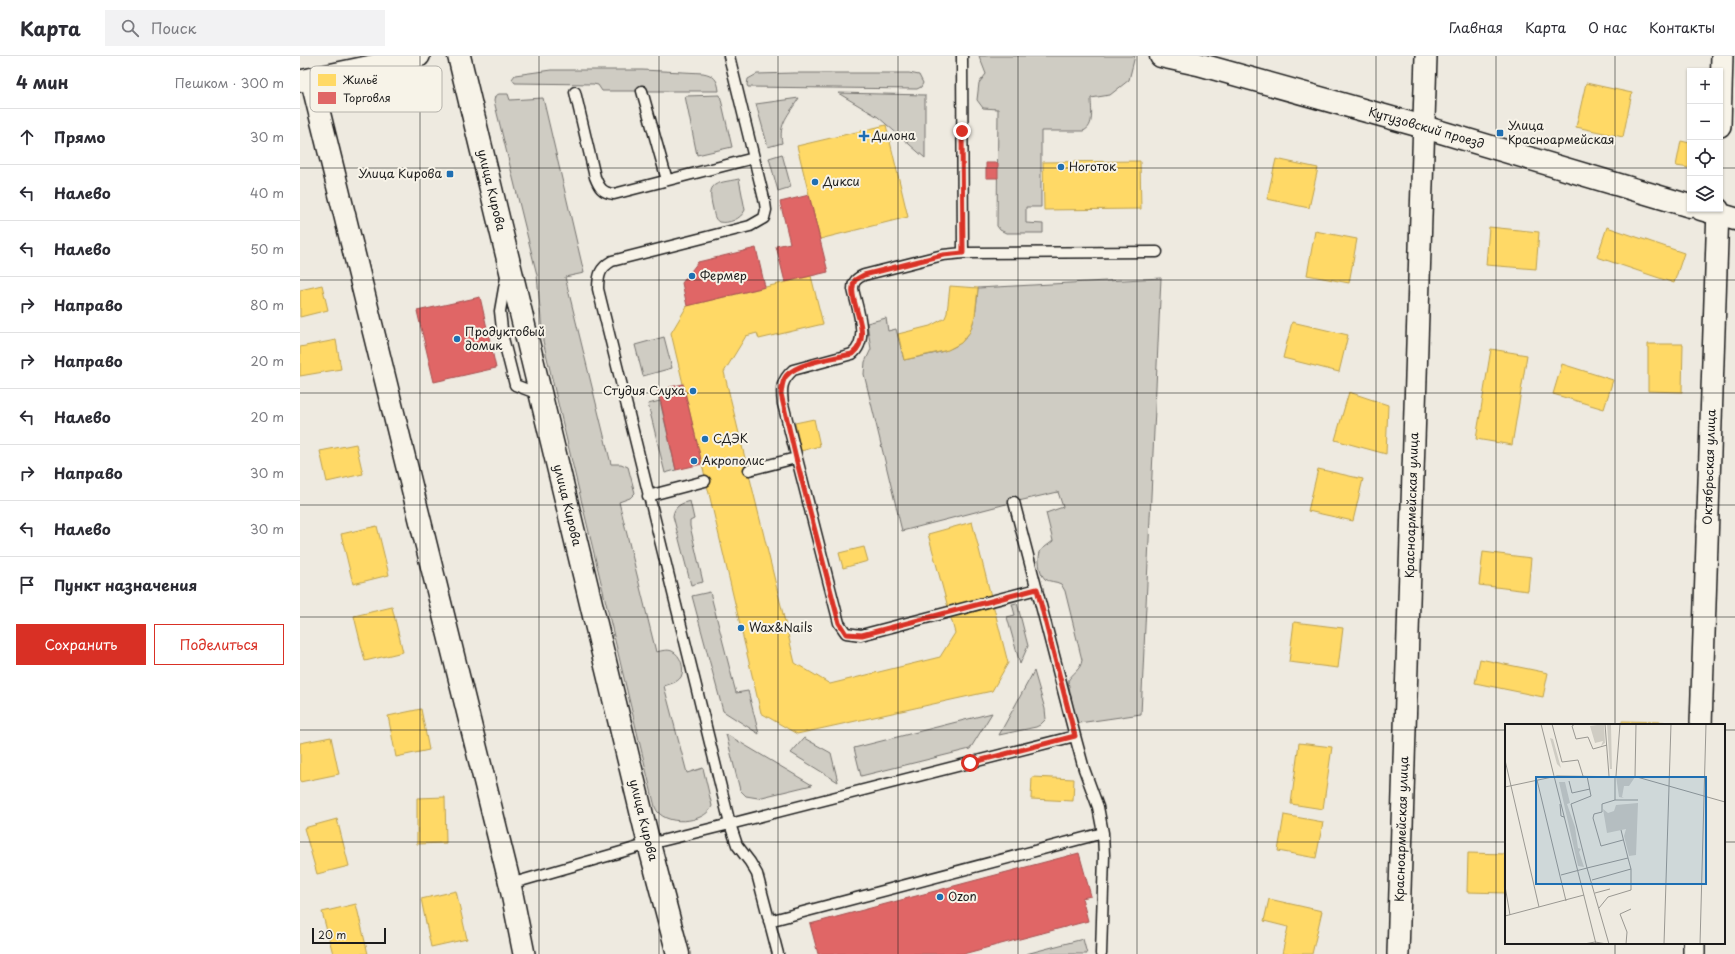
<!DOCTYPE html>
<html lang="ru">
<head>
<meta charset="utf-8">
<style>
	body { margin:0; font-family:"Playpen Sans",sans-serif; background:#f2f2f3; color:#2b2b33 }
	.controls { position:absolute; right:12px; top:12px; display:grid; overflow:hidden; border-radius:0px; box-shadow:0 1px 3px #0004 }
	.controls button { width:36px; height:36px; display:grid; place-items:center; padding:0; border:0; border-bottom:1px solid #e1e1e2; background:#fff; color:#2b2b33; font:20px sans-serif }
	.scale { position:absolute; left:12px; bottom:10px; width:74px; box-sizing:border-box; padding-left:4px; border:2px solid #1c1c1c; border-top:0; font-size:11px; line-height:14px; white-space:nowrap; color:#1c1c1c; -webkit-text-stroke:3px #f7f3e8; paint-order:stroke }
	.stop { position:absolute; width:12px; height:12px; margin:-9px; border:3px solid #d93025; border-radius:50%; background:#fff }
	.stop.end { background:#d93025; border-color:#fff; box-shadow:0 1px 4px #0008 }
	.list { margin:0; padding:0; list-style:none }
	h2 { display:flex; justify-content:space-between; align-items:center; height:52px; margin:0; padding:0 16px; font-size:17px }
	h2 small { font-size:13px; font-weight:400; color:#7c7c81 }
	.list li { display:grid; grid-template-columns:26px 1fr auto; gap:12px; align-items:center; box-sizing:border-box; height:56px; padding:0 16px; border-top:1px solid #e1e1e2 }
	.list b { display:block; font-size:15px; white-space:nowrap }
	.list em { font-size:13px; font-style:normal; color:#7c7c81 }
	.actions { display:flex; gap:8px; padding:12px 16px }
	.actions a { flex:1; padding:9px 0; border:1px solid #d93025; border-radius:0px; text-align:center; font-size:14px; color:#d93025 }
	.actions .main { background:#d93025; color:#fff }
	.icon { flex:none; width:22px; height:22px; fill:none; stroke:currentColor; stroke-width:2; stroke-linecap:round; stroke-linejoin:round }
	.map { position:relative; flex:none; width:1435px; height:898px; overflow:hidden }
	header { display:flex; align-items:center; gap:24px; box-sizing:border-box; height:56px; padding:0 20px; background:#fff; border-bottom:1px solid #e1e1e2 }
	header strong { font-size:19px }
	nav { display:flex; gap:22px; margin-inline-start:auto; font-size:14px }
	.search { width:280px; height:36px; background:#f2f2f3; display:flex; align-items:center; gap:10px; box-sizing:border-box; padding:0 14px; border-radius:0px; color:#7c7c81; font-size:15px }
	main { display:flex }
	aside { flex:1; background:#fff }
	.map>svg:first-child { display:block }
	.green { fill:#cfccc3; stroke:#767470 }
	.homes { fill:#ffd966; stroke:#bba050 }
	.shops { fill:#e06666; stroke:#a55050 }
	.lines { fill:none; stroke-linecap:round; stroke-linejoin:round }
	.lane-casing { stroke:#1c1c1c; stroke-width:13 }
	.street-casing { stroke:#1c1c1c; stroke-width:24 }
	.secondary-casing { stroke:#1c1c1c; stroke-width:25 }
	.lane { stroke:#f7f3e8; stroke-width:10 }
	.street { stroke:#f7f3e8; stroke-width:21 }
	.secondary { stroke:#f7f3e8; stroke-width:22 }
	.route { stroke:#d93025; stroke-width:5 }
	.grid { fill:none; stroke:#1c1c1c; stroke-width:1; stroke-opacity:0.55 }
	.poi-dot { fill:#1f6fb2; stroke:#f7f3e8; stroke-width:1.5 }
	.labels { text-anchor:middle; stroke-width:4; stroke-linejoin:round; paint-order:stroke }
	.poi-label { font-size:12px; fill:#1c1c1c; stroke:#f7f3e8; text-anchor:start }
	.street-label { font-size:12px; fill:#1c1c1c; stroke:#f7f3e8 }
	.inset-road { fill:none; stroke:#9a9892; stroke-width:1 }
	.view { fill:#1f6fb2; fill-opacity:0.15; stroke:#1f6fb2; stroke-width:2 }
	.inset-edge { fill:none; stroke:#1c1c1c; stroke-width:2 }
	.key { fill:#f7f3e8; stroke:#b5b2ab; stroke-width:1 }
	.key-label { font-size:11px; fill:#1c1c1c }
</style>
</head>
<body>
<header>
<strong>Карта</strong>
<div class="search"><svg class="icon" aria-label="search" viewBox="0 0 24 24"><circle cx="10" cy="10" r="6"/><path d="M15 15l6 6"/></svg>Поиск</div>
<nav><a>Главная</a><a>Карта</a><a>О нас</a><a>Контакты</a></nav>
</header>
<main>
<aside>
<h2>4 мин<small>Пешком · 300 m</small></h2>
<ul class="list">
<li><svg class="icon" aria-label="ahead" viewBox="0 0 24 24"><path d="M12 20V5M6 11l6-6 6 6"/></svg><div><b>Прямо</b></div><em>30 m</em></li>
<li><svg class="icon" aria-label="left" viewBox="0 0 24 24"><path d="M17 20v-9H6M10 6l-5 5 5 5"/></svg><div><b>Налево</b></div><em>40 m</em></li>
<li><svg class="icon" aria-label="left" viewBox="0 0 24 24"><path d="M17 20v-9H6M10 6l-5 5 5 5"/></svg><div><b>Налево</b></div><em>50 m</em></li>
<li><svg class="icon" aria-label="right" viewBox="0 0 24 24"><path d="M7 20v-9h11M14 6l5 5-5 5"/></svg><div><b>Направо</b></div><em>80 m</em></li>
<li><svg class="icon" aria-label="right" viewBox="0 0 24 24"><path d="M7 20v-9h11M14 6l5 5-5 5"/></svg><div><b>Направо</b></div><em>20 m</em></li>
<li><svg class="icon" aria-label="left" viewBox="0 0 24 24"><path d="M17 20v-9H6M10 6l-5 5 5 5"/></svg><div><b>Налево</b></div><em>20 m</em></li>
<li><svg class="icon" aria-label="right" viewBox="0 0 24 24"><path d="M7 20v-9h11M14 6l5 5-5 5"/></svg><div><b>Направо</b></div><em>30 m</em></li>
<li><svg class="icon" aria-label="left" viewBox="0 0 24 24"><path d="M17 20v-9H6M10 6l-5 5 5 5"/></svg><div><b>Налево</b></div><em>30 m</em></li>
<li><svg class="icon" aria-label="arrive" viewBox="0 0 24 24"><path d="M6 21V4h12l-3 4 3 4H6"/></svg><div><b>Пункт назначения</b></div></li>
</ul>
<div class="actions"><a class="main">Сохранить</a><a>Поделиться</a></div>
</aside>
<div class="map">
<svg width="1435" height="898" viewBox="0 0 1435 898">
	<rect width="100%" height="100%" fill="#eeeae0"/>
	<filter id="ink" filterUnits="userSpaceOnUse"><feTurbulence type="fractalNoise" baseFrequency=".025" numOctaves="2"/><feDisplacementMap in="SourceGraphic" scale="8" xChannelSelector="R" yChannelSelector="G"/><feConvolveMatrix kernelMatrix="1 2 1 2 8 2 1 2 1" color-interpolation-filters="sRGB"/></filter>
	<g filter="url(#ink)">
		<path class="green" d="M679,0H835L829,24L810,39L791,42C791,53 795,71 783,75H741V151H726V167L743,168V177H706L700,174L697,170L698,53L683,52L677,44L679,27L686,18Z
			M251,14H342L403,17C414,19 418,24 419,35H302L298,29L293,28L215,27L212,23L215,19Z
			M494,17H609L619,19L623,27L621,31L617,33L448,31L447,29L448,23L457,18Z
			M538,37L625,39V102L578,61Z
			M199,38H208L210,44L243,42L284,217L265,221L311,408H321L328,411L335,437L330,442L319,446L356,596C361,595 367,593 372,595C381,599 385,613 381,621C377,627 369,628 364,630L387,717L403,712L412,750C405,768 362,771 355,751L243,285L237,219L194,45L195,40Z
			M420,39L432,91L397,99L385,40Z
			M499,42C489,58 478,68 482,87L468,91L456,48Z
			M482,98L491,131L478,135L469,102Z
			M439,123L445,154C441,163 429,168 419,166C414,163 414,158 413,153C406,125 415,128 439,123Z
			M861,222L841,658L779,667L775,663L768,625C772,617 781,614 782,604L765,535L761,528C756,525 749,526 745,523C739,517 737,501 741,494L753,485L746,457L763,451L758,436L714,446L602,475L564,318L565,306L571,293L567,267L586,262L588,275L596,273L604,304C659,292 674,295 678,232Z
			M364,281L372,312L343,320L335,289Z
			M360,345L376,414L365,417L348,348Z
			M390,445L394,463L390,465V470L403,526L391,529L373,460C374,450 382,447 390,445Z
			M410,536L436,637L448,635L459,678L423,655L392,540Z
			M717,547L728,590L720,608L707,561L715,559L712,548Z
			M734,615L745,653L746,663L740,669L736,671L699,679Z
			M692,657L670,693L561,720L554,692Z
			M426,678L512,729L458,742L446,740L440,734Z
			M504,682L531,697L538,726L491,697Z
			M783,883L787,898H726Z"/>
		<path class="homes" d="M1286,27L1332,37L1323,81L1276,71Z
			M586,69L608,161L520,183L497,90Z
			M1381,85L1390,87V112L1376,110Z
			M976,103L1018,112L1009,152L967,143Z
			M840,105L841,153L744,154L743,106Z
			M1189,171L1239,176L1236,213L1186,209Z
			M1307,171L1384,197L1374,227L1297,201Z
			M1015,175L1057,183L1049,227L1007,219Z
			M511,220L523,268L459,283L457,277L446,280L424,316L495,607L530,628L640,601L655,577L628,478L672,466L708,607L692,635L497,678L461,657L371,277L387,250Z
			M22,229L28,254L0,261V234Z
			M650,230L678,232L675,260L670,276L661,287L648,294L604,304L598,278L630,270L645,262L647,257Z
			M992,266L1048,279L1039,316L983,302Z
			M36,284L41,313L0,320V291Z
			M1348,288H1383L1382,336L1348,335Z
			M1191,293L1227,299L1212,389L1176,383Z
			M1262,308L1313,324L1304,353L1253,338Z
			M1049,336L1088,349L1086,398L1035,384Z
			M514,363L520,390L501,395L495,367Z
			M56,388L63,418L27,426L20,395Z
			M1018,413L1063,423L1053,465L1008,455Z
			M77,470L89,519L53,528L41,478Z
			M564,491L568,505L543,512L539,497Z
			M1183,496L1231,502L1228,535L1179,529Z
			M92,551L103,596L65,605L54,560Z
			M994,566L1043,572L1038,612L989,606Z
			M1180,603L1248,617L1243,641L1175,627Z
			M121,653L129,694L96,701L88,660Z
			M1322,665L1364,666V669H1322Z
			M31,681L39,718L0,726V687Z
			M999,687L1032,691L1023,753L991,748Z
			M732,721L774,723L773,745L731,743Z
			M145,741L146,787L117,788V742Z
			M984,759L1023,766L1016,802L978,795Z
			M37,763L49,810L17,818L4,772Z
			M1168,797L1206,798V837L1167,836Z
			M156,835L167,883L131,891L121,843Z
			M969,843L1022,855L1012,898H982L988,871L964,865Z
			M56,848L68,898H33L22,856Z"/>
		<path class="shops" d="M686,107H698V122H686Z
			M509,139L528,216L485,226L476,190L490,187L480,146Z
			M456,192L465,231L387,250L382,227L398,206Z
			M180,241L196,312L134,326L117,255Z
			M383,328L402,408L376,414L358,334Z
			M779,797L791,840L782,842L788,865L663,898H518L510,868Z"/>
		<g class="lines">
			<g class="lane-casing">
				<path id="lane" d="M662,0L663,197L857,196
					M342,35L367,124
					M275,36L295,121C299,131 302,137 314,138L454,102
					M663,197L643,199L564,219C557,222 553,225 553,233C557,252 570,284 552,298L493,314C481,325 481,332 483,348L539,567L546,577L561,579L737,533
					M206,221L200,255L203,282L215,329L241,339
					M449,414L496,402
					M348,440L405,425
					M775,680L784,713L798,751L803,777L804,799L801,898
					M210,828L349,788L430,768L298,233C298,219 300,212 312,205L450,170L464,162L466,154L465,147L429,0
					M469,865L803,777
					M478,898L457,818L450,806L437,789L430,768L775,680L714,446"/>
			</g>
			<g class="street-casing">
				<g id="street">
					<path d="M11,23L210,828L224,898"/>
					<path d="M0,25L119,0"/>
					<path d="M1420,70L1422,0"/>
					<path id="s1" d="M1401,669L1418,153"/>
					<path id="s2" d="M1098,898L1126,0"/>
					<path d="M1394,898V887"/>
				</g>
			</g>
			<g class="secondary-casing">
				<g id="secondary">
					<path id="s3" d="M159,0L349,788L378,898"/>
					<path id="s4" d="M861,0L898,8L1124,71L1390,150"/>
					<path d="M1401,153L1435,163"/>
				</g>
			</g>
			<use href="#lane" class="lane"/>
			<use href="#street" class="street"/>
			<use href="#secondary" class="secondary"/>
		</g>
	</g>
	<g class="lines" filter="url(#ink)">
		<path class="route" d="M662,75L663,197L643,199L564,219L555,224C544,244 577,278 552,298C535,302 498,306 486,320C482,325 482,331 481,338L496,402L539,567L546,578L562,579L737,533L775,680L670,707"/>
	</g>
	<path class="grid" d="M120,0V898M239,0V898M359,0V898M478,0V898M598,0V898M718,0V898M837,0V898M957,0V898M1076,0V898M1196,0V898M1315,0V669M0,112H1390M1420,112H1435M0,224H1435M0,337H1435M0,449H1435M0,561H1435M0,674H1206M1424,674H1435M0,786H1206M1424,786H1435M1315,887V898"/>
	<g class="poi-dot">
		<rect x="1196" y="73" width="8" height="8" rx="2"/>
		<path d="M562 74h4v4h4v4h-4v4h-4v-4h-4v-4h4z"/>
		<circle cx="761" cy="111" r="4"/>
		<rect x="146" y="114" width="8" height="8" rx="2"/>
		<circle cx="515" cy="126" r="4"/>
		<circle cx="392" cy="220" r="4"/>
		<circle cx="157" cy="283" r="4"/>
		<circle cx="393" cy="335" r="4"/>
		<circle cx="405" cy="383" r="4"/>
		<circle cx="394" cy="405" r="4"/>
		<circle cx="441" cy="572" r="4"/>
		<circle cx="640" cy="841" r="4"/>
	</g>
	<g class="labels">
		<g class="poi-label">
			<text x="1208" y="74">Улица<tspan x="1208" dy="14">Красноармейская</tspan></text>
			<text x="572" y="84">Дилона</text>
			<text x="769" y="115">Ноготок</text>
			<text x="142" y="122" text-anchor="end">Улица Кирова</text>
			<text x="523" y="130">Дикси</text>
			<text x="400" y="224">Фермер</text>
			<text x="165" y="280">Продуктовый<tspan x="165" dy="14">домик</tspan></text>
			<text x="385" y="339" text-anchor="end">Студия Слуха</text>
			<text x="413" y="387">СДЭК</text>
			<text x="402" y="409">Акрополис</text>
			<text x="449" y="576">Wax&amp;Nails</text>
			<text x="648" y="845">Ozon</text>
		</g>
		<g class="street-label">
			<text dy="4" stroke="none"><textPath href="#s4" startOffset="275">Кутузовский проезд</textPath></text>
			<text dy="4" stroke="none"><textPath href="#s3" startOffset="138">улица Кирова</textPath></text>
			<text dy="4" stroke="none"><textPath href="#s1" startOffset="258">Октябрьская улица</textPath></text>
			<text dy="4" stroke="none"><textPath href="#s3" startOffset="462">улица Кирова</textPath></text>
			<text dy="4" stroke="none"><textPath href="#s2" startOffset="449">Красноармейская улица</textPath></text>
			<text dy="4" stroke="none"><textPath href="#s3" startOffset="786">улица Кирова</textPath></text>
			<text dy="4" stroke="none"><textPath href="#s2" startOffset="125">Красноармейская улица</textPath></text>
		</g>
	</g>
	<g transform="translate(1205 668)">
		<rect width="220" height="220" fill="#eeeae0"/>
		<path d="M99,0L100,19L96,22L98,17L90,19L85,2ZM102,0L106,1L107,45H105ZM45,14L48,15L56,44L52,40ZM111,52L130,53L124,62H119L117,73L119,74L114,73ZM54,58H60L65,79L62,80L70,103L73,124L76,125L74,128L79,143L73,142ZM133,79L131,131L124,132L119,112L121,105L102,109L98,85L103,89L109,87L111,81Z" fill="#cfccc3"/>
		<path class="inset-road" d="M36,0L91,220M47,0L57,38L73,36L78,52M70,0L67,2L71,15L83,13L88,25L102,21M100,0L104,52M0,36L34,183M110,52V76H133M111,52L115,0M130,53L131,0M32,56L61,177M64,57L67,69L85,65M0,63L52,52L132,53L220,78M110,76L97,80V88L89,90L88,94L96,122L118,116M55,80L56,92L59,93M56,151L82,144L66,80L86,72L82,52M87,156L126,145M0,162L5,191M90,169L105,165M94,184L103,173L126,166V145L123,134M0,192L79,171M79,220L90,218L102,220M104,220L82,144L123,134L116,106M121,220L122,208L115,190L126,185M159,220L166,0M195,220L201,0"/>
		<path class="view" d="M31,53H201V160H31Z"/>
		<rect width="220" height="220" class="inset-edge"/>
	</g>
	<rect x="10" y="10" width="132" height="46" rx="6" class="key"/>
	<rect x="18" y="18" width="18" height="12" fill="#ffd966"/>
	<rect x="18" y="36" width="18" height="12" fill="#e06666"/>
	<g class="key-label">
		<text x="43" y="28">Жильё</text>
		<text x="43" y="46">Торговля</text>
	</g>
</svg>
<div class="controls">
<button>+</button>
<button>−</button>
<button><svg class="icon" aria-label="locate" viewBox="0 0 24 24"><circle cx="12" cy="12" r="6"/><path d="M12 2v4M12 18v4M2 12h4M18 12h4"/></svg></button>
<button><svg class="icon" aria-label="layers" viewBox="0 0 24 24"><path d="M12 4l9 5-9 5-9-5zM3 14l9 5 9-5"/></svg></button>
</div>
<div class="scale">20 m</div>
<div class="stop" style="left:670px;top:707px"></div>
<div class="stop end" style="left:662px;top:75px"></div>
</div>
</main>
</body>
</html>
